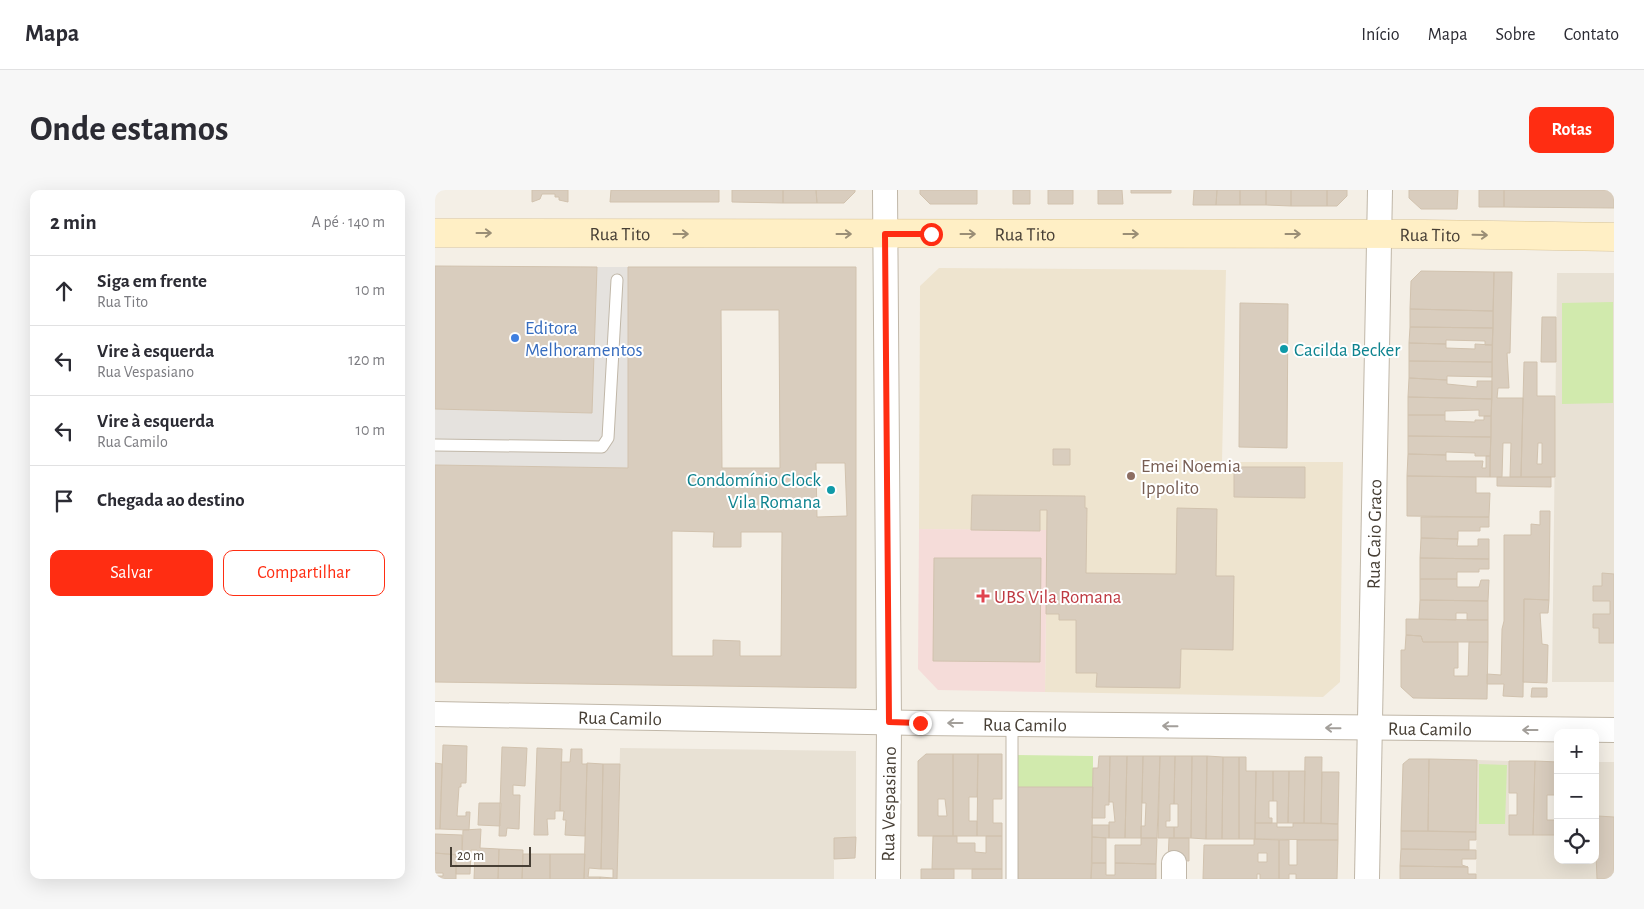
<!DOCTYPE html>
<html lang="pt">
<head>
<meta charset="utf-8">
<style>
	body { margin:0; font-family:"Alegreya Sans",sans-serif; background:#f7f7f7; color:#2b2b33 }
	.controls { position:absolute; right:15px; bottom:15px; display:grid; overflow:hidden; border-radius:10px; box-shadow:0 5px 20px #0002 }
	.controls button { width:45px; height:45px; display:grid; place-items:center; padding:0; border:0; border-bottom:1px solid #e1e1e2; background:#fff; color:#2b2b33; font:25px sans-serif }
	.scale { position:absolute; left:15px; bottom:12px; width:81px; box-sizing:border-box; padding-left:5px; border:2px solid #473f35; border-top:0; font-size:14px; line-height:18px; white-space:nowrap; color:#473f35; -webkit-text-stroke:4px #fff; paint-order:stroke }
	.stop { position:absolute; width:15px; height:15px; margin:-11px; border:4px solid #ff2d12; border-radius:50%; background:#fff }
	.stop.end { background:#ff2d12; border-color:#fff; box-shadow:0 1px 5px #0008 }
	.list { margin:0; padding:0; list-style:none }
	h2 { display:flex; justify-content:space-between; align-items:center; height:65px; margin:0; padding:0 20px; font-size:21px }
	h2 small { font-size:16px; font-weight:400; color:#7c7c81 }
	.list li { display:grid; grid-template-columns:32px 1fr auto; gap:15px; align-items:center; box-sizing:border-box; height:70px; padding:0 20px; border-top:1px solid #e1e1e2 }
	.list b { display:block; font-size:19px; white-space:nowrap }
	.list p { margin:0; font-size:16px; white-space:nowrap; color:#7c7c81 }
	.list em { font-size:16px; font-style:normal; color:#7c7c81 }
	.actions { display:flex; gap:10px; padding:15px 20px }
	.actions a { flex:1; padding:11px 0; border:1px solid #ff2d12; border-radius:10px; text-align:center; font-size:18px; color:#ff2d12 }
	.actions .main { background:#ff2d12; color:#fff }
	.icon { flex:none; width:28px; height:28px; fill:none; stroke:currentColor; stroke-width:2; stroke-linecap:round; stroke-linejoin:round }
	.map { position:relative; flex:none; width:1179px; height:689px; overflow:hidden; border-radius:10px }
	header { display:flex; align-items:center; gap:30px; box-sizing:border-box; height:70px; padding:0 25px; background:#fff; border-bottom:1px solid #e1e1e2 }
	header strong { font-size:24px }
	nav { display:flex; gap:28px; margin-inline-start:auto; font-size:18px }
	.intro { display:flex; align-items:center; justify-content:space-between; box-sizing:border-box; height:120px; padding:0 30px }
	h1 { margin:0; font-size:35px }
	.button { padding:12px 22px; border-radius:10px; background:#ff2d12; color:#fff; font-size:18px; font-weight:700 }
	main { display:flex; gap:30px; padding:0 30px }
	aside { flex:1; background:#fff; border-radius:10px; box-shadow:0 5px 20px #0002 }
	.map>svg:first-child { display:block }
	.residential { fill:#e8e1d4 }
	.education { fill:#eee4cf }
	.medical { fill:#f5dcd9 }
	.garden { fill:#d1eaad }
	.parking { fill:#e5e2de }
	.building { fill:#d9cdbe; stroke:#d1c2ae; fill-rule:evenodd }
	.lines { fill:none; stroke-linecap:round; stroke-linejoin:round }
	.service-casing { stroke:#c0b7a8; stroke-width:13 }
	.minor-casing { stroke:#c0b7a8; stroke-width:26 }
	.secondary-casing { stroke:#d9c496; stroke-width:29 }
	.service { stroke:#fff; stroke-width:11 }
	.minor { stroke:#fff; stroke-width:24 }
	.secondary { stroke:#ffefc5; stroke-width:28 }
	.oneway { stroke:#9a8e76 }
	.oneway2 { stroke:#a39f9a }
	.route { stroke:#ff2d12; stroke-width:6 }
	.shop-dot { fill:#3f7fe0; stroke:#fff; stroke-width:2 }
	.culture-dot { fill:#0f9aa8; stroke:#fff; stroke-width:2 }
	.education-dot { fill:#8d6e63; stroke:#fff; stroke-width:2 }
	.health-dot { fill:#e0444e; stroke:#fff; stroke-width:2 }
	.labels { text-anchor:middle; stroke-width:4; stroke-linejoin:round; paint-order:stroke }
	.street-label { font-size:19px; fill:#473f35; stroke:#fff }
	.shop-label { font-size:19px; fill:#366cbe; stroke:#fff; text-anchor:start }
	.culture-label { font-size:19px; fill:#0d838f; stroke:#fff; text-anchor:start }
	.education-label { font-size:19px; fill:#785e54; stroke:#fff; text-anchor:start }
	.health-label { font-size:19px; fill:#be3a42; stroke:#fff; text-anchor:start }
</style>
</head>
<body>
<header>
<strong>Mapa</strong>
<nav><a>Início</a><a>Mapa</a><a>Sobre</a><a>Contato</a></nav>
</header>
<div class="intro"><h1>Onde estamos</h1><a class="button">Rotas</a></div>
<main>
<aside>
<h2>2 min<small>A pé · 140 m</small></h2>
<ul class="list">
<li><svg class="icon" aria-label="ahead" viewBox="0 0 24 24"><path d="M12 20V5M6 11l6-6 6 6"/></svg><div><b>Siga em frente</b><p>Rua Tito</p></div><em>10 m</em></li>
<li><svg class="icon" aria-label="left" viewBox="0 0 24 24"><path d="M17 20v-9H6M10 6l-5 5 5 5"/></svg><div><b>Vire à esquerda</b><p>Rua Vespasiano</p></div><em>120 m</em></li>
<li><svg class="icon" aria-label="left" viewBox="0 0 24 24"><path d="M17 20v-9H6M10 6l-5 5 5 5"/></svg><div><b>Vire à esquerda</b><p>Rua Camilo</p></div><em>10 m</em></li>
<li><svg class="icon" aria-label="arrive" viewBox="0 0 24 24"><path d="M6 21V4h12l-3 4 3 4H6"/></svg><div><b>Chegada ao destino</b></div></li>
</ul>
<div class="actions"><a class="main">Salvar</a><a>Compartilhar</a></div>
</aside>
<div class="map">
<svg width="1179" height="689" viewBox="0 0 1179 689">
	<rect width="100%" height="100%" fill="#f4efe6"/>
	<path class="residential" d="M1122,83H1179V492H1117Z
		M185,558L421,561V647L399,648V689H182Z
		M1042,570L1074,571V644L1123,645V670H1160V572H1179V689H1041Z"/>
	<path class="education" d="M504,78L791,80L787,272H908L905,492L888,507L610,502L612,341L484,339L485,96Z"/>
	<path class="medical" d="M484,339L612,340L610,502L503,500L483,479Z"/>
	<path class="garden" d="M1178,112V213L1127,214V113Z
		M582,565L658,566V597H582Z
		M1044,574L1072,575L1070,634H1044Z"/>
	<path class="parking" d="M162,77H193V278L0,275V219L157,223Z"/>
	<path class="building" d="M97,0H133V12L124,10V7H120V4H107L105,9L97,12Z
		M176,0H284V12H175Z
		M297,0H348V13L297,12Z
		M348,0H381L382,13H348Z
		M381,0H420V2L409,13H382Z
		M485,0H542V14H495L485,4Z
		M578,0H595V14H578Z
		M613,0H638V14H613Z
		M663,0H687L688,14H663Z
		M696,0H736V3H696Z
		M759,0H782L781,15H758Z
		M782,0H805V15H781Z
		M805,0H831V15H805Z
		M831,0H856V16L831,15Z
		M856,0H892V16H856Z
		M892,0H912V6L902,16H892Z
		M974,0H1023L1022,19H986L974,8Z
		M1044,0H1069V17H1044Z
		M1069,0H1179V18L1069,17Z
		M0,76L162,77L157,223L0,219Z
		M193,77H421V498L0,492V275L193,278Z
		M986,81L1059,82L1058,121L975,119L976,91Z
		M1059,82H1077L1075,163H1072L1074,198H1063L1062,208H1088L1086,287H1075L1076,253H1068L1067,287H1055Z
		M805,113L853,114L852,258L804,257Z
		M975,119L1058,121V138L975,137Z
		M286,120H344L345,278H287Z
		M1107,127H1121V172H1106Z
		M975,137L1058,138L1057,155H1050V151L1011,150V154L974,153Z
		M974,153L1011,154V158L1040,159V154L1057,155V172L974,171Z
		M974,171L1057,172V187L1012,186V190L974,188Z
		M1089,172H1102V206H1120V287H1086ZM1103,253H1107V274H1102Z
		M974,188L1012,190V194L1042,197V191H1057V209L973,207Z
		M973,207L1057,209L1056,226H1044V220L1010,221V225H973Z
		M973,225H1010V231L1040,232V230H1049V226H1056V247L973,246Z
		M973,246L1056,247L1055,266H1040V263L1011,262V265L973,264Z
		M618,259H635V275H618Z
		M973,264L1011,265V271H1048L1047,278H1051V266H1055V287L972,286Z
		M381,273H410L412,326L382,327Z
		M799,277H870V308L799,307Z
		M972,286L1041,287V303H1055L1054,327L972,326Z
		M1062,287H1116V297L1062,296Z
		M537,305L650,306V318H652L651,383L741,384L742,318L782,319L781,386H799L798,460L746,459L745,498L661,497L662,483H641V430H624V424H611L612,320H605V341L536,340Z
		M1105,321H1115L1114,410L1089,409L1088,507L1068,506L1069,494H1052V484L1066,485L1067,439L1069,431V345H1096V334L1105,335Z
		M986,327H1054V337H1045V341H1023V349L986,348Z
		M237,341L279,342L278,357H306V342H347L346,466H305V451L278,450V466H237Z
		M986,348L1023,349L1022,356H1043V349H1054V369L985,368Z
		M499,368H606L605,472L498,471Z
		M985,368L1054,369V379H1044V382H1022V389H985Z
		M1167,383L1179,384V453H1164V438H1158V424H1175V411H1158V396H1167Z
		M985,389H1022V397H1044L1046,390H1054L1053,411L985,410Z
		M1089,409L1114,410L1113,423H1105L1107,454L1113,455L1112,493L1088,492Z
		M985,410L1053,411V430H1032V423H1021V430L984,429Z
		M971,429L1053,430V452H988L986,446L971,445Z
		M971,445L986,446L988,452H1023V478H1019V486H1033L1034,452H1053L1052,509L978,508L966,497V460H970Z
		M1097,498H1112V507H1096Z
		M8,555L32,556L31,593H26V597H24L22,626H31V622H35L34,640L5,639Z
		M67,557L92,558L90,596L78,595V605H85L84,639L72,638L71,646H64Z
		M102,558L127,559L125,621H120V629H112L113,645H99Z
		M136,559H147V574H152L150,646L130,645L131,630H128L129,621H125L126,572H135Z
		M491,564H518V646H483V571ZM503,609H510L512,626H503Z
		M518,564H543L542,607H534V631H542V646H518Z
		M543,564H567V609H558V633H567V646H542Z
		M664,566H675L674,615H670V628H657L658,578H663Z
		M675,566H692L690,648H674V632H680L678,612H674Z
		M692,566H708L706,648H690Z
		M708,566H725L722,648H706V636H710L711,613H707Z
		M725,566H740L739,614H735V631H731V637H739V648H723Z
		M740,566H757L756,648H739V637H743V614H739Z
		M757,566H772L771,649L756,648Z
		M772,566L788,567L787,649H771Z
		M788,567H804V649H787Z
		M804,567H811V581H821L820,649H804Z
		M870,567H887L886,633H869Z
		M974,569H994L993,641H966L968,574Z
		M994,569L1042,570L1041,642L993,641Z
		M1074,571H1100L1098,645H1074V625H1082V603H1074Z
		M1100,571L1123,572V605H1112V630H1123V645H1098Z
		M0,573L7,574L5,639H0Z
		M152,573L168,574L166,679L154,678L153,687H165V689H149Z
		M168,574H185L182,689H165V687L178,688V679H166Z
		M821,581H838V611H834V628H837V633H820Z
		M838,581H854L853,633H842V611H838Z
		M854,581H870L869,633H853Z
		M887,582H904L903,634L886,633Z
		M582,597H658L656,689H583Z
		M44,613H66L65,636L43,635Z
		M1163,626L1179,627V689H1162L1160,639H1163Z
		M820,633H842V637H858V633L903,634V650L820,649Z
		M657,635H674V648L657,647Z
		M46,639L45,658L64,659L63,689H39L40,665H42V660H36L35,684H21V665H27L28,640Z
		M966,641L1041,642V650H1034V660L966,659Z
		M0,644L27,645V665L0,663Z
		M498,646H522V653H540V662L551,663V646H567V679H497Z
		M421,647L420,668L399,669V648Z
		M657,647L671,648V673H657Z
		M706,648H722L721,674L680,673V655H706Z
		M734,648H754V671L733,670Z
		M819,649L844,650V689H825V684H822V689H768L769,655H819ZM823,663H832V672H823Z
		M844,650H854V675H862V650H903L902,689H861V684H854V689H844Z
		M64,659L88,660L87,689H63Z
		M966,659L1041,660V669H1027V675L1033,677L965,676Z
		M0,663L21,665V689H0V686H8V683H0Z
		M88,664H115V689H87Z
		M115,664H150L149,689H115Z
		M657,673H671V685H680V673L721,674V689H656Z
		M965,676L1033,677V684H1041V689H965Z
		M486,679H519V689H486Z
		M537,679H567V689H537Z"/>
	<g class="lines">
		<g class="service-casing">
			<path id="service" d="M0,255L167,257L173,248L182,90
				M577,533V689"/>
		</g>
		<g class="minor-casing">
			<g id="minor">
				<path d="M450,0L454,532L453,689"/>
				<path id="s1" d="M0,524L485,533L1179,540"/>
				<path d="M739,689V673"/>
				<path id="s2" d="M932,689L945,0"/>
			</g>
		</g>
		<g class="secondary-casing">
			<g id="secondary">
				<path id="s3" d="M0,43L989,44L1179,47"/>
			</g>
		</g>
		<use href="#service" class="service"/>
		<use href="#minor" class="minor"/>
		<use href="#secondary" class="secondary"/>
	</g>
	<defs><path id="oneway-shaft" d="M-6 0H5M1.5-3L5.5 0L1.5 3" fill="none" stroke-width="1.6" stroke-linecap="round" stroke-linejoin="round" transform="scale(1.25)"/></defs>
	<g class="oneway">
		<use href="#oneway-shaft" transform="translate(49 43)"/>
		<use href="#oneway-shaft" transform="translate(246 44)"/>
		<use href="#oneway-shaft" transform="translate(409 44)"/>
		<use href="#oneway-shaft" transform="translate(533 44)"/>
		<use href="#oneway-shaft" transform="translate(696 44)"/>
		<use href="#oneway-shaft" transform="translate(858 44)"/>
		<use href="#oneway-shaft" transform="translate(1045 45) rotate(1)"/>
	</g>
	<g class="oneway2">
		<use href="#oneway-shaft" transform="translate(520 533) rotate(-180)"/>
		<use href="#oneway-shaft" transform="translate(735 536) rotate(-179)"/>
		<use href="#oneway-shaft" transform="translate(898 538) rotate(-179)"/>
		<use href="#oneway-shaft" transform="translate(1095 540) rotate(-180)"/>
	</g>
	<g class="lines">
		<path class="route" d="M485,533L454,532L450,44H496"/>
	</g>
	<circle class="shop-dot" cx="80" cy="148" r="5"/>
	<g class="culture-dot">
		<circle cx="849" cy="159" r="5"/>
		<circle cx="396" cy="300" r="5"/>
	</g>
	<circle class="education-dot" cx="696" cy="286" r="5"/>
	<path class="health-dot" d="M545.5 398.5h5v5h5v5h-5v5h-5v-5h-5v-5h5z"/>
	<g class="labels">
		<g class="street-label">
			<text dy="7" stroke="none"><textPath href="#s3" startOffset="185">Rua Tito</textPath></text>
			<text dy="7" stroke="none"><textPath href="#s3" startOffset="590">Rua Tito</textPath></text>
			<text dy="7" stroke="none"><textPath href="#s3" startOffset="995">Rua Tito</textPath></text>
			<text dy="7" stroke="none"><textPath href="#s2" startOffset="345">Rua Caio Graco</textPath></text>
			<text dy="7" stroke="none"><textPath href="#s1" startOffset="185">Rua Camilo</textPath></text>
			<text dy="7" stroke="none"><textPath href="#s1" startOffset="590">Rua Camilo</textPath></text>
			<text dy="7" stroke="none"><textPath href="#s1" startOffset="995">Rua Camilo</textPath></text>
			<text transform="translate(453 614) rotate(-89)" y="7">Rua Vespasiano</text>
		</g>
		<g class="shop-label">
			<text x="90" y="144">Editora<tspan x="90" dy="22">Melhoramentos</tspan></text>
		</g>
		<g class="culture-label">
			<text x="859" y="166">Cacilda Becker</text>
			<text x="386" y="296" text-anchor="end">Condomínio Clock<tspan x="386" dy="22">Vila Romana</tspan></text>
		</g>
		<g class="education-label">
			<text x="706" y="282">Emei Noemia<tspan x="706" dy="22">Ippolito</tspan></text>
		</g>
		<g class="health-label">
			<text x="559" y="413">UBS Vila Romana</text>
		</g>
	</g>
</svg>
<div class="controls">
<button>+</button>
<button>−</button>
<button><svg class="icon" aria-label="locate" viewBox="0 0 24 24"><circle cx="12" cy="12" r="6"/><path d="M12 2v4M12 18v4M2 12h4M18 12h4"/></svg></button>
</div>
<div class="scale">20 m</div>
<div class="stop" style="left:496px;top:44px"></div>
<div class="stop end" style="left:485px;top:533px"></div>
</div>
</main>
</body>
</html>
